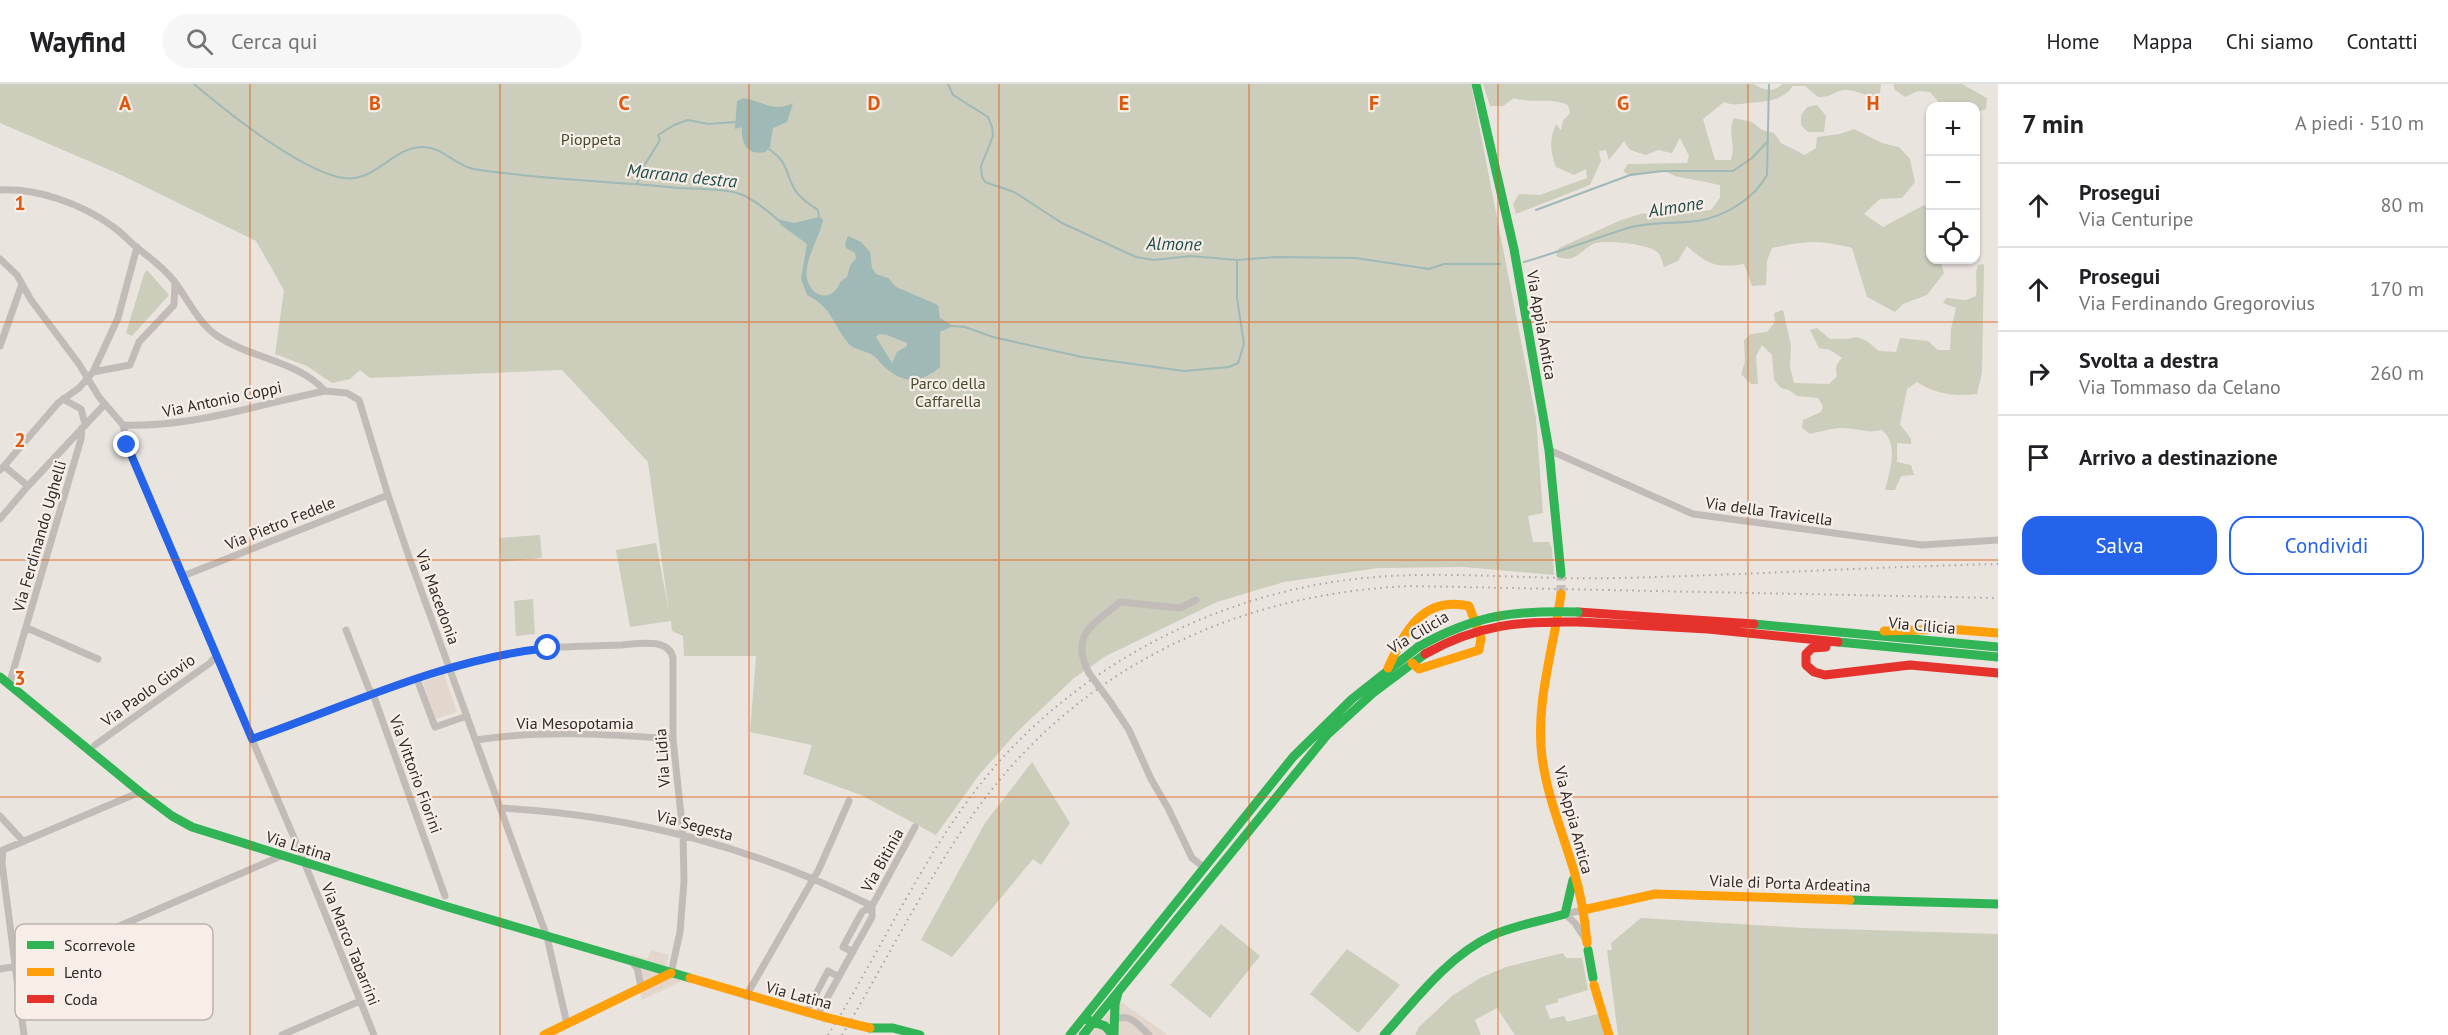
<!DOCTYPE html>
<html lang="it">
<head>
<meta charset="utf-8">
<style>
	body { margin:0; font-family:"PT Sans",sans-serif; background:#f6f6f6; color:#202124 }
	.controls { position:absolute; right:18px; top:18px; display:grid; overflow:hidden; border-radius:12px; box-shadow:0 2px 4px #0004 }
	.controls button { width:54px; height:54px; display:grid; place-items:center; padding:0; border:0; border-bottom:2px solid #e0e0e0; background:#fff; color:#202124; font:30px sans-serif }
	.stop { position:absolute; width:18px; height:18px; margin:-14px; border:4px solid #2563eb; border-radius:50%; background:#fff }
	.stop.end { background:#2563eb; border-color:#fff; box-shadow:0 2px 6px #0008 }
	.list { margin:0; padding:0; list-style:none }
	h2 { display:flex; justify-content:space-between; align-items:center; height:78px; margin:0; padding:0 24px; font-size:26px }
	h2 small { font-size:20px; font-weight:400; color:#757577 }
	.list li { display:grid; grid-template-columns:39px 1fr auto; gap:18px; align-items:center; box-sizing:border-box; height:84px; padding:0 24px; border-top:2px solid #e0e0e0 }
	.list b { display:block; font-size:22px; white-space:nowrap }
	.list p { margin:0; font-size:20px; white-space:nowrap; color:#757577 }
	.list em { font-size:20px; font-style:normal; color:#757577 }
	.actions { display:flex; gap:12px; padding:18px 24px }
	.actions a { flex:1; padding:14px 0; border:2px solid #2563eb; border-radius:18px; text-align:center; font-size:21px; color:#2563eb }
	.actions .main { background:#2563eb; color:#fff }
	.icon { flex:none; width:33px; height:33px; fill:none; stroke:currentColor; stroke-width:2; stroke-linecap:round; stroke-linejoin:round }
	.map { position:relative; flex:none; width:1998px; height:951px; overflow:hidden }
	header { display:flex; align-items:center; gap:36px; box-sizing:border-box; height:84px; padding:0 30px; background:#fff; border-bottom:2px solid #e0e0e0 }
	header strong { font-size:28px }
	nav { display:flex; gap:33px; margin-inline-start:auto; font-size:21px }
	.search { width:420px; height:54px; background:#f6f6f6; display:flex; align-items:center; gap:15px; box-sizing:border-box; padding:0 21px; border-radius:33px; color:#757577; font-size:22px }
	main { display:flex }
	aside { flex:1; background:#fff }
	.map>svg:first-child { display:block }
	.green { fill:#cccdbb }
	.plaza { fill:#e3d7cd }
	.water { fill:#9eb9b6; fill-rule:evenodd }
	.lines { fill:none; stroke-linecap:round; stroke-linejoin:round }
	.stream { stroke:#9eb9b6; stroke-width:2 }
	.secondary-tunnel { stroke:#c5bfba; stroke-width:9; stroke-dasharray:9 4.5; stroke-linecap:butt }
	.street { stroke:#c2bcb9; stroke-width:7 }
	.fast { stroke:#30b455; stroke-width:9 }
	.slow { stroke:#ff9f0a; stroke-width:9 }
	.jam { stroke:#e5322d; stroke-width:9 }
	.rail { stroke:#aaa5a3; stroke-width:2; stroke-dasharray:1.5 4.5; stroke-linecap:butt }
	.street-bridge { stroke:#c2bcb9; stroke-width:7 }
	.fast-bridge { stroke:#30b455; stroke-width:9 }
	.slow-bridge { stroke:#ff9f0a; stroke-width:9 }
	.jam-bridge { stroke:#e5322d; stroke-width:9 }
	.route { stroke:#2563eb; stroke-width:8 }
	.grid { fill:none; stroke:#df570d; stroke-width:1.5; stroke-opacity:0.55 }
	.labels { text-anchor:middle; stroke-width:4.5; stroke-linejoin:round; paint-order:stroke }
	.park-label { font-size:16px; fill:#454d2f; stroke:#f6eee7 }
	.street-label { font-size:16px; fill:#322a28; stroke:#f6eee7 }
	.water-label { font-size:18px; font-style:italic; fill:#234e4d; stroke:#f6eee7 }
	.key { fill:#f6eee7; stroke:#bbb3ae; stroke-width:1.5 }
	.key-label { font-size:16px; fill:#322a28 }
	.grid-label { font-size:20px; text-anchor:middle; font-weight:bold; fill:#df570d; stroke:#f6eee7; stroke-width:4.5; stroke-linejoin:round; paint-order:stroke }
</style>
</head>
<body>
<header>
<strong>Wayfind</strong>
<div class="search"><svg class="icon" aria-label="search" viewBox="0 0 24 24"><circle cx="10" cy="10" r="6"/><path d="M15 15l6 6"/></svg>Cerca qui</div>
<nav><a>Home</a><a>Mappa</a><a>Chi siamo</a><a>Contatti</a></nav>
</header>
<main>
<div class="map">
<svg width="1998" height="951" viewBox="0 0 1998 951">
	<rect width="100%" height="100%" fill="#eae4df"/>
	<path class="green" d="M0,0H1471L1536,334L1543,429L1528,432L1533,458H1549L1552,465L1554,491L1464,483L1378,484L1284,498L1217,518L1106,572L1074,594L1017,648L979,691L936,751L861,711L803,690L812,661L750,648L756,572H684L683,552L672,547L671,537L630,543L616,466L656,459L669,528L648,378L562,286L370,294L360,286L350,295L332,299L307,282L275,270L284,206L256,157L119,90L0,39Z
		M1483,0H1754C1762,6 1774,9 1782,0H1881L1880,9L1871,13C1860,9 1848,3 1837,8C1829,12 1827,13 1818,13L1805,2H1793C1781,18 1767,17 1748,19C1738,20 1734,22 1724,18L1703,35L1715,76H1731C1736,61 1727,47 1734,34L1752,38L1762,46L1774,49L1781,59L1805,71L1816,64L1817,53L1840,50L1854,45L1882,59L1899,63L1910,75L1915,98L1902,114L1880,115L1864,130L1883,143L1924,121L1930,125V176H1940L1944,189L1927,211L1903,220L1895,228L1867,213L1852,164C1819,156 1805,157 1772,164L1767,177L1766,201L1752,202L1744,180C1716,184 1708,181 1687,162L1678,177L1664,183C1662,177 1661,170 1656,167C1647,160 1603,155 1593,160C1578,168 1576,180 1556,172L1559,164L1621,136L1644,129L1653,134L1711,126L1720,114V101L1675,92L1664,87L1630,92L1623,87L1628,80L1687,79L1689,72L1680,54L1672,69L1658,66L1646,71L1630,66L1624,57L1609,76L1606,66L1599,67L1601,77L1590,101L1516,130L1513,120L1519,110L1540,111L1587,94L1586,85L1574,91L1556,83C1550,67 1549,56 1556,40L1561,46L1563,37L1570,29L1568,21C1550,13 1532,20 1514,14L1503,22H1490Z
		M1893,0H1962L1987,14L1986,25L1976,29V22H1942L1930,8L1918,7L1905,13L1895,6Z
		M1817,21L1826,32L1824,48H1808L1801,41V31L1807,23Z
		M1984,180L1982,289L1977,310C1956,313 1935,310 1917,298L1907,305L1900,340L1911,355V360L1897,359V378L1911,381L1914,391L1901,392L1895,406H1885C1890,386 1899,361 1882,346C1868,350 1854,343 1839,344C1829,345 1819,348 1810,350L1802,344L1803,336L1821,328L1823,322L1818,314L1797,312L1789,306L1781,304L1774,296L1772,271L1762,261L1756,272L1758,300H1751L1741,290L1745,278L1744,256L1751,250L1767,248L1775,238L1774,229L1783,226L1791,261L1790,283L1794,299L1829,300L1837,292C1835,284 1836,280 1842,274L1830,266L1819,264L1810,246L1817,244L1830,255H1847L1856,253L1867,257L1879,267L1896,268L1900,254L1928,257L1938,266H1950L1951,245L1956,224L1943,219L1946,214L1966,216L1976,212C1978,201 1974,191 1978,181Z
		M147,186L169,211L132,252L126,249L144,190Z
		M540,451L542,474L501,478L499,454Z
		M533,515L535,550L516,552L514,517Z
		M1032,678L1070,739L1041,781L1033,775L952,873L921,856L985,739Z
		M1641,834L1803,844L1998,850V951H1618L1607,866H1612L1611,859Z
		M1221,840L1260,872L1210,934L1170,901Z
		M1347,865L1400,901L1358,949L1310,910Z
		M1563,869L1566,874H1582L1588,906L1558,915V918L1545,922L1550,935L1564,932L1567,938L1601,929L1607,951H1515L1497,924L1475,936L1481,951H1415L1419,943L1452,912L1480,894L1506,883Z"/>
	<path class="plaza" d="M444,590L457,628L436,635L423,598Z
		M651,866L669,871L666,883L683,887L680,898L642,916L631,870L647,875Z
		M1120,917L1168,951H1089Z"/>
	<path class="water" d="M744,14C761,17 775,29 793,19L787,38L773,44L770,63L765,68C747,71 741,60 742,43L735,45L737,17Z
		M819,133L823,135C820,156 797,184 811,204C821,217 836,212 840,198L847,193L850,182L856,174L855,169L846,164L845,160L848,152L861,158L870,168L872,184L876,190L888,194L896,203L938,221L940,234L953,242L940,248V283C922,298 906,301 887,285C882,281 878,275 874,272C866,266 854,266 849,260C832,240 833,224 807,211L801,195L807,160L781,141L777,135L794,139ZM879,250L887,251L907,259V262L897,268L892,279L876,253Z"/>
	<g class="lines">
		<path class="stream" d="M194,0C228,29 295,82 338,93C374,102 389,65 421,63C442,62 454,81 474,85C542,96 610,97 678,104C696,105 729,104 745,112C757,118 768,127 778,136
			M948,0L953,11L988,33L992,43L993,52L981,82L982,93L985,98L1014,108L1062,139L1136,173L1154,176L1191,172L1237,176L1275,173L1356,174L1429,185L1444,180H1500
			M769,65C790,80 784,88 795,106C801,115 809,120 818,126L819,135
			M637,100L644,82L660,56L658,51L674,41L688,36L708,40L736,38
			M1536,126L1630,91L1663,87H1733L1752,74L1768,57
			M1524,178C1559,168 1593,155 1628,144C1651,137 1674,140 1697,137C1724,133 1754,115 1767,91L1769,0
			M952,242L965,243L993,253L1082,273L1184,287L1229,283L1238,279L1244,260L1237,214V176"/>
		<path class="secondary-tunnel" d="M1561,510V490"/>
		<path class="street" d="M0,106C37,104 82,120 112,142C121,148 128,156 136,163C150,174 163,183 174,197C187,214 198,238 216,251C251,275 297,276 325,307
			M0,175L17,191L31,216L79,280L99,313L123,341L128,365L301,770L374,951
			M0,262L22,200
			M93,288L130,281L139,258L174,221L175,200
			M63,315L81,325L85,340
			M123,341C191,344 259,320 325,307L347,309L359,316L388,411L409,473L547,853L567,940
			M1549,366L1693,430L1922,461L1998,456
			M4,382L58,319L79,304L93,288L118,234L137,163
			M0,386L4,382L28,402
			M0,435L28,402L105,320
			M183,492L388,411
			M27,544L98,575
			M346,546L369,605L373,610L445,812
			M1089,589C1069,551 1093,541 1120,518L1180,524L1196,516
			M417,595L435,643L467,632
			M9,601L81,355L82,344
			M1111,619L1129,646L1151,695L1168,724L1192,774L1205,784
			M252,655C339,625 425,585 517,568C551,562 586,562 621,561C637,560 669,553 673,574V655L683,750L684,797L680,848L671,889
			M476,656C541,646 608,650 673,655
			M95,661L210,579L216,572
			M501,724C633,731 753,763 872,822
			M0,732L23,757
			M3,766L2,779L24,951
			M3,766L140,708
			M1565,830L1575,839L1586,856
			M1565,830L1583,826
			M853,868L843,863L862,828L872,822
			M632,878L637,884L641,902
			M0,885L34,879L281,772
			M746,912L819,785L849,717
			M806,929L828,887L839,893
			M817,932L872,833V822L915,743
			M1113,936C1130,928 1137,940 1149,951
			M282,951L360,917"/>
		<path class="fast" d="M1476,0L1514,165L1549,366L1561,490
			M1754,540L1998,563
			M1838,558L1998,573
			M0,593L140,708L172,732L192,743L448,823L690,894
			M1850,816L1998,820
			M1588,866L1593,894
			M1088,936L1105,942L1113,951
			M870,944H893L920,951
			M1070,951L1293,673L1352,615L1418,563
			M1083,951L1327,651L1373,609L1425,570
			M1114,951L1115,920L1118,909
			M1384,951C1417,914 1448,872 1493,851C1516,841 1541,837 1565,830L1573,796"/>
		<path class="slow" d="M1561,510C1554,563 1535,619 1542,673C1547,712 1563,750 1574,787C1581,811 1585,834 1587,859
			M1884,547L1949,545L1998,549
			M1388,584C1405,547 1422,512 1469,522L1481,554L1479,566L1419,585L1412,579
			M1583,826L1655,810L1850,816
			M690,894L824,933
			M1594,901L1609,951
			M544,951L671,889"/>
		<path class="jam" d="M1578,528L1754,540
			M1580,538L1708,545L1838,558
			M1826,563L1812,564L1806,570V581L1814,588L1825,591L1910,581L1998,589"/>
		<path class="rail" d="M828,951C887,858 930,753 1005,671C1105,564 1244,500 1390,492C1466,488 1542,496 1618,494C1745,491 1871,483 1998,480
			M842,951C888,875 927,793 980,721C1083,581 1240,509 1411,502L1998,514"/>
		<path class="street-bridge" d="M1089,589L1111,619"/>
		<path class="fast-bridge" d="M1418,563C1475,531 1513,526 1578,528"/>
		<path class="slow-bridge" d="M824,933L870,944"/>
		<path class="jam-bridge" d="M1425,570C1478,540 1521,537 1580,538"/>
	</g>
	<g class="lines">
		<path class="route" d="M127,361L252,655C349,621 445,575 548,564"/>
	</g>
	<path class="grid" d="M250,0V951M500,0V951M749,0V951M999,0V951M1249,0V951M1498,0V951M1748,0V951M0,238H1998M0,476H1998M0,713H1998"/>
	<g class="labels">
		<g class="park-label">
			<text x="591" y="61">Pioppeta</text>
			<text x="948" y="305">Parco della<tspan x="948" dy="18">Caffarella</tspan></text>
		</g>
		<g class="street-label">
			<text transform="translate(1542 241) rotate(80)" y="6">Via Appia Antica</text>
			<text transform="translate(222 315) rotate(-12)" y="6">Via Antonio Coppi</text>
			<text transform="translate(1769 427) rotate(8)" y="6">Via della Travicella</text>
			<text transform="translate(280 439) rotate(-22)" y="6">Via Pietro Fedele</text>
			<text transform="translate(39 452) rotate(-74)" y="6">Via Ferdinando Ughelli</text>
			<text transform="translate(438 513) rotate(70)" y="6">Via Macedonia</text>
			<text transform="translate(1922 541) rotate(5)" y="6">Via Cilicia</text>
			<text transform="translate(1418 548) rotate(-31)" y="6">Via Cilicia</text>
			<text transform="translate(148 606) rotate(-36)" y="6">Via Paolo Giovio</text>
			<text x="575" y="645">Via Mesopotamia</text>
			<text transform="translate(662 674) rotate(-94)" y="6">Via Lidia</text>
			<text transform="translate(416 690) rotate(70)" y="6">Via Vittorio Fiorini</text>
			<text transform="translate(1574 736) rotate(75)" y="6">Via Appia Antica</text>
			<text transform="translate(695 741) rotate(15)" y="6">Via Segesta</text>
			<text transform="translate(299 762) rotate(17)" y="6">Via Latina</text>
			<text transform="translate(882 776) rotate(-61)" y="6">Via Bitinia</text>
			<text transform="translate(1790 799) rotate(2)" y="6">Viale di Porta Ardeatina</text>
			<text transform="translate(351 860) rotate(68)" y="6">Via Marco Tabarrini</text>
			<text transform="translate(799 911) rotate(15)" y="6">Via Latina</text>
		</g>
		<g class="water-label">
			<text transform="translate(682 92) rotate(6)" y="6">Marrana destra</text>
			<text transform="translate(1676 123) rotate(-9)" y="6">Almone</text>
			<text transform="translate(1174 160) rotate(1)" y="6">Almone</text>
		</g>
	</g>
	<rect x="15" y="840" width="198" height="96" rx="9" class="key"/>
	<rect x="27" y="857" width="27" height="8" fill="#30b455"/>
	<rect x="27" y="884" width="27" height="8" fill="#ff9f0a"/>
	<rect x="27" y="911" width="27" height="8" fill="#e5322d"/>
	<g class="key-label">
		<text x="64" y="867">Scorrevole</text>
		<text x="64" y="894">Lento</text>
		<text x="64" y="921">Coda</text>
	</g>
	<g class="grid-label">
		<text x="125" y="26">A</text>
		<text x="375" y="26">B</text>
		<text x="624" y="26">C</text>
		<text x="874" y="26">D</text>
		<text x="1124" y="26">E</text>
		<text x="1374" y="26">F</text>
		<text x="1623" y="26">G</text>
		<text x="1873" y="26">H</text>
		<text x="20" y="126">1</text>
		<text x="20" y="363">2</text>
		<text x="20" y="601">3</text>
	</g>
</svg>
<div class="controls">
<button>+</button>
<button>−</button>
<button><svg class="icon" aria-label="locate" viewBox="0 0 24 24"><circle cx="12" cy="12" r="6"/><path d="M12 2v4M12 18v4M2 12h4M18 12h4"/></svg></button>
</div>
<div class="stop" style="left:548px;top:564px"></div>
<div class="stop end" style="left:127px;top:361px"></div>
</div>
<aside>
<h2>7 min<small>A piedi · 510 m</small></h2>
<ul class="list">
<li><svg class="icon" aria-label="ahead" viewBox="0 0 24 24"><path d="M12 20V5M6 11l6-6 6 6"/></svg><div><b>Prosegui</b><p>Via Centuripe</p></div><em>80 m</em></li>
<li><svg class="icon" aria-label="ahead" viewBox="0 0 24 24"><path d="M12 20V5M6 11l6-6 6 6"/></svg><div><b>Prosegui</b><p>Via Ferdinando Gregorovius</p></div><em>170 m</em></li>
<li><svg class="icon" aria-label="right" viewBox="0 0 24 24"><path d="M7 20v-9h11M14 6l5 5-5 5"/></svg><div><b>Svolta a destra</b><p>Via Tommaso da Celano</p></div><em>260 m</em></li>
<li><svg class="icon" aria-label="arrive" viewBox="0 0 24 24"><path d="M6 21V4h12l-3 4 3 4H6"/></svg><div><b>Arrivo a destinazione</b></div></li>
</ul>
<div class="actions"><a class="main">Salva</a><a>Condividi</a></div>
</aside>
</main>
</body>
</html>
